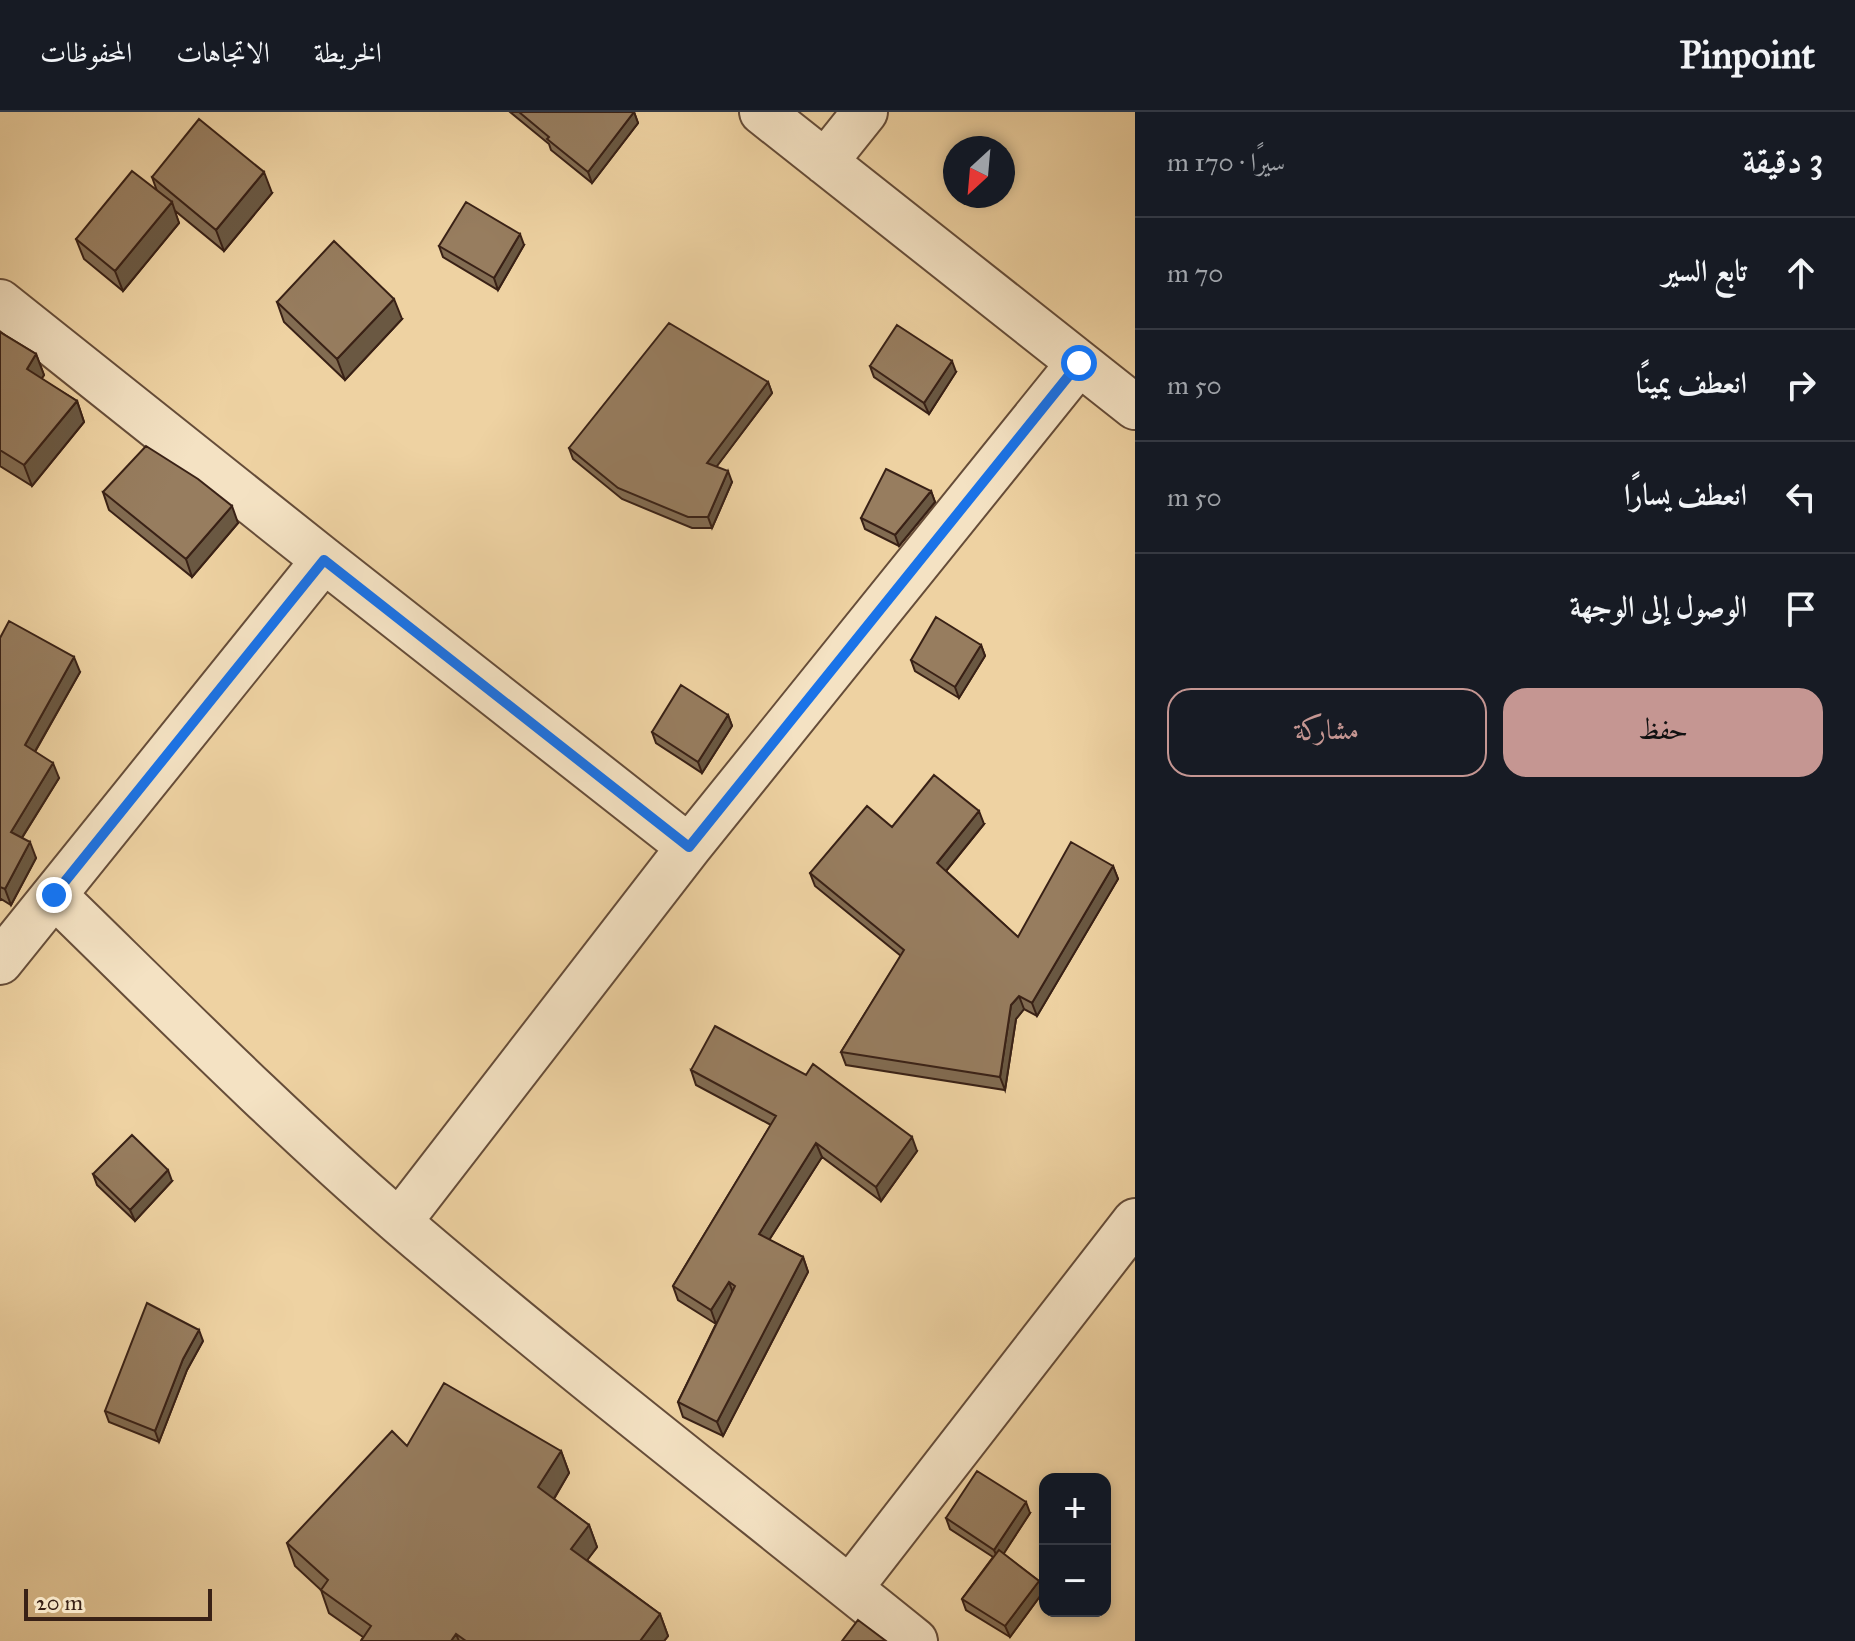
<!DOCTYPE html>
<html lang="ar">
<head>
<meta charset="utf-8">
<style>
	body { margin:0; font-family:"IM FELL Great Primer",Amiri,serif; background:#20242c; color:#f1f3f6; direction:rtl }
	.controls { position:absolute; right:24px; bottom:24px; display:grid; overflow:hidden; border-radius:16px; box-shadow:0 4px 12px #0003 }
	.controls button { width:72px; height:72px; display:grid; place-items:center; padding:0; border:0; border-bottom:2px solid #363941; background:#171b24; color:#f1f3f6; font:40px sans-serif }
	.compass { position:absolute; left:943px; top:24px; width:72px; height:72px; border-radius:50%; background:#171b24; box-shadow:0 4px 12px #0003; rotate:206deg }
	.scale { position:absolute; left:24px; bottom:20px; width:188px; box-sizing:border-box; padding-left:8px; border:4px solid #392116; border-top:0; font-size:22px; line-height:28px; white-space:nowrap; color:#392116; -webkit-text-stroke:6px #f4e2c3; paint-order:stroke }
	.stop { position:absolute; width:24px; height:24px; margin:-18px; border:6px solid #1a73e8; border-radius:50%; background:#fff }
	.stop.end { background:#1a73e8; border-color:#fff; box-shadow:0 2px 8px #0008 }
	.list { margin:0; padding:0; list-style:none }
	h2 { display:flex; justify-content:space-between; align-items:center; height:104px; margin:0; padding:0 32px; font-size:34px }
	h2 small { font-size:26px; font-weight:400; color:#9ea1a6 }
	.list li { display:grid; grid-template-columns:52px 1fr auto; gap:24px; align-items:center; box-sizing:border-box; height:112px; padding:0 32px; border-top:2px solid #363941 }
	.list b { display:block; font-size:30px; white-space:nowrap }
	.list em { font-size:26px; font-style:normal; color:#9ea1a6 }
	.actions { display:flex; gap:16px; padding:24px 32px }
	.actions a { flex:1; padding:18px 0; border:2px solid #c59692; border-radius:24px; text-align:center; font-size:28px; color:#c59692 }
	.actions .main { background:#c59692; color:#111 }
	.icon { flex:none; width:44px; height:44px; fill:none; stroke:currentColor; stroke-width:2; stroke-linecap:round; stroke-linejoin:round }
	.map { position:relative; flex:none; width:1135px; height:1529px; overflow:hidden; direction:ltr }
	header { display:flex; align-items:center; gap:48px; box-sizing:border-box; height:112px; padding:0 40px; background:#171b24; border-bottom:2px solid #363941 }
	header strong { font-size:38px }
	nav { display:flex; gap:44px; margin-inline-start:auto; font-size:28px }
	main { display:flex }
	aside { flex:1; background:#171b24 }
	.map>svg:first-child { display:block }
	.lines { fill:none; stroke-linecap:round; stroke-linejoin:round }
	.minor-casing { stroke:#664d39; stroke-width:48 }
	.minor { stroke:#f4e2c3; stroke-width:44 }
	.wall { fill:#826c52; stroke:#392116; stroke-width:2 }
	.shaded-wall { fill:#6a5842; stroke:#392116; stroke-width:2 }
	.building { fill:#977d5f; stroke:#392116; stroke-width:2 }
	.route { stroke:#1a73e8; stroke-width:10 }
</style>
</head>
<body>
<header>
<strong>Pinpoint</strong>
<nav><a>الخريطة</a><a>الاتجاهات</a><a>المحفوظات</a></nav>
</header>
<main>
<aside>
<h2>3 دقيقة<small>سيرًا · 170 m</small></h2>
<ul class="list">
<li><svg class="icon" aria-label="ahead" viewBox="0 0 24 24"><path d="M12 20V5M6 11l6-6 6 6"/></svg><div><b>تابع السير</b></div><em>70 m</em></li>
<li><svg class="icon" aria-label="right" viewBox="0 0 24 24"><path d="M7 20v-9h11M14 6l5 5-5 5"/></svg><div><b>انعطف يمينًا</b></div><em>50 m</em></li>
<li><svg class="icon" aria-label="left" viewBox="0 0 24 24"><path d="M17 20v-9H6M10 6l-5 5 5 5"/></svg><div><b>انعطف يسارًا</b></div><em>50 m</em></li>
<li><svg class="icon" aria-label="arrive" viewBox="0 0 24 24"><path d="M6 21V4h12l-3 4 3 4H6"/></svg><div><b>الوصول إلى الوجهة</b></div></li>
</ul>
<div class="actions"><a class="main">حفظ</a><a>مشاركة</a></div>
</aside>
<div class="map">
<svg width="1135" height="1529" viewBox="0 0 1135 1529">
	<rect width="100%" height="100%" fill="#eed2a2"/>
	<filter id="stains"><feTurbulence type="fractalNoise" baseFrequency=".0025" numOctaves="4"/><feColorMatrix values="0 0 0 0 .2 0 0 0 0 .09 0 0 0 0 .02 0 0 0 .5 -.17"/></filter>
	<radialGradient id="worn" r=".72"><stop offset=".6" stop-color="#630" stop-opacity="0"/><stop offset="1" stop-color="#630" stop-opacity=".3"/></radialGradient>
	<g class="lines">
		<g class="minor-casing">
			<path id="minor" d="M762,0L1135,295
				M825,50L865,0
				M0,190L324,448L689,735
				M54,783C168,894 280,1007 400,1111C568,1255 743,1390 915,1529
				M0,850L324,448
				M399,1110L689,735L1079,251
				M850,1476L1135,1109"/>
		</g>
		<use href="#minor" class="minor"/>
	</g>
	<path class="wall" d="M510,0H634L638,11L592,71L551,38L549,32Z
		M152,65L272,81L224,139L174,98L179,111L123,179L84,147L76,127L157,79Z
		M524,133L498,178L443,145L439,134Z
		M277,190L402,207L345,268L284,210Z
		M0,220L36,242L44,263L41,267L77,289L84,310L32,374L0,354Z
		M870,254L956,260L929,302L874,265Z
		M768,270L772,281L716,355L732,370L712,416H692L622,387L573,347L569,336Z
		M931,379L935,390L899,434L865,417L861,406Z
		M103,380L238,411L192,465L109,398Z
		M0,526L80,560L35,640L59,666L22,726L36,746L11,793L1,787L0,788Z
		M981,533L985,544L959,586L915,559L911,548Z
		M728,603L732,614L702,661L656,631L652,620Z
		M984,712L946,759L1018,825L1113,754L1118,767L1037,904L1024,897L1016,907L1005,978L846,953L841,940L901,844L815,774L810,761L892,715Z
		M691,958L917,1039L881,1089L822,1045L769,1128L803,1145L808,1160L723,1324L683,1305L678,1290L716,1212L678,1188L673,1174L771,1013L696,973Z
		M93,1062L172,1069L135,1109L97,1073Z
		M203,1229L187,1258L159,1330L109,1310L105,1299Z
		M407,1334L561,1339L569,1361L554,1387L589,1413L597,1435L587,1448L660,1502L668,1524L664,1529H361L363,1525L329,1501L321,1478L295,1454L287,1431Z
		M1030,1401L1003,1442L1039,1469L1043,1480L1010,1525L966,1498L962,1487L993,1445L950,1417L946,1406Z"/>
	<path class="shaded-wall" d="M634,0L638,11L592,71L588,60Z
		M264,60L272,81L224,139L216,118Z
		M172,90L179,111L123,179L115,159Z
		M520,122L524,133L498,178L494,166Z
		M394,187L402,207L345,268L337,247Z
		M36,242L44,263L34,278L27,257Z
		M952,249L956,260L929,302L924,291Z
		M768,270L772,281L711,362L707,351Z
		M77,289L84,310L32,374L24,353Z
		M728,359L732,370L712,416L708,405Z
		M931,379L935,390L899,434L895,423Z
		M232,394L238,411L192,465L186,447Z
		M981,533L985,544L959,586L955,575Z
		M74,545L80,560L30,648L25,633Z
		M728,603L732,614L702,661L698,650Z
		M53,651L59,666L16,735L11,720Z
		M979,699L984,712L942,764L937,751Z
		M30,730L36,746L11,793L5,777Z
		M1113,754L1118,767L1037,904L1032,891Z
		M1019,884L1024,897L1016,907L1005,978L1000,965L1011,893Z
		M912,1025L917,1039L881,1089L876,1075Z
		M816,1031L822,1045L764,1136L759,1122Z
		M168,1058L172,1069L135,1109L130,1098Z
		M803,1145L808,1160L723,1324L717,1310Z
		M729,1170L734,1184L716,1212L711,1198Z
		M199,1218L203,1229L187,1258L159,1330L155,1319L183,1247Z
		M561,1339L569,1361L547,1398L538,1375Z
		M1026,1390L1030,1401L999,1449L994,1438Z
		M589,1413L597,1435L579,1459L571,1437Z
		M1039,1469L1043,1480L1010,1525L1005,1514Z
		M660,1502L668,1524L664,1529H640Z
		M456,1522L459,1529H451Z"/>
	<path class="building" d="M519,0H634L588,60L547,27L549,25Z
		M199,7L264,60L216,118L152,65Z
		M132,59L172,90L115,159L76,127Z
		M466,90L520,122L494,166L439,134Z
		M334,129L394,187L337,247L277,190Z
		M669,211L768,270L707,351L728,359L708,405H688L618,376L569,336Z
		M897,213L952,249L924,291L870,254Z
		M0,220L36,242L27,257L77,289L24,353L0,338Z
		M146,334L198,367L232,394L186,447L103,380Z
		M886,357L931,379L895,423L861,406Z
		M936,505L981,533L955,575L911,548Z
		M9,509L74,545L25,633L53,651L11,720L30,730L5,777L0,775V526Z
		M681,573L728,603L698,650L652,620Z
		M934,663L979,699L937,751L1018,825L1071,730L1113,754L1032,891L1019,884L1011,893L1000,965L841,940L904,838L810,761L867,694L892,715Z
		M715,914L806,963L813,952L912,1025L876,1075L816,1031L759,1122L803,1145L717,1310L678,1290L735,1174L729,1170L711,1198L673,1174L776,1004L691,958Z
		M132,1023L168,1058L130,1098L93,1062Z
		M147,1191L199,1218L183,1247L155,1319L105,1299Z
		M444,1271L561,1339L538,1375L589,1413L571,1437L660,1502L640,1529H466L456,1522L451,1529H361L371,1514L321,1478L328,1468L287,1431L392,1319L407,1334Z
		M977,1359L1026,1390L994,1438L946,1406Z
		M999,1438L1039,1469L1005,1514L962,1487Z
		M858,1508L886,1529H842Z"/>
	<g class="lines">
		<path class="route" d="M54,783L324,448L689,735L1079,251"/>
	</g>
	<rect width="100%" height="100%" filter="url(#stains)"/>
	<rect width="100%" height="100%" fill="url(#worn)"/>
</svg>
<div class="controls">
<button>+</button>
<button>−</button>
</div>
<svg class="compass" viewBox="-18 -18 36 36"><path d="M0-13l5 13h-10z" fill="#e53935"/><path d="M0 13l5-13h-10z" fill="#9ea1a6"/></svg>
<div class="scale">20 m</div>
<div class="stop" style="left:1079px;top:251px"></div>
<div class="stop end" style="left:54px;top:783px"></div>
</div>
</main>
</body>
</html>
